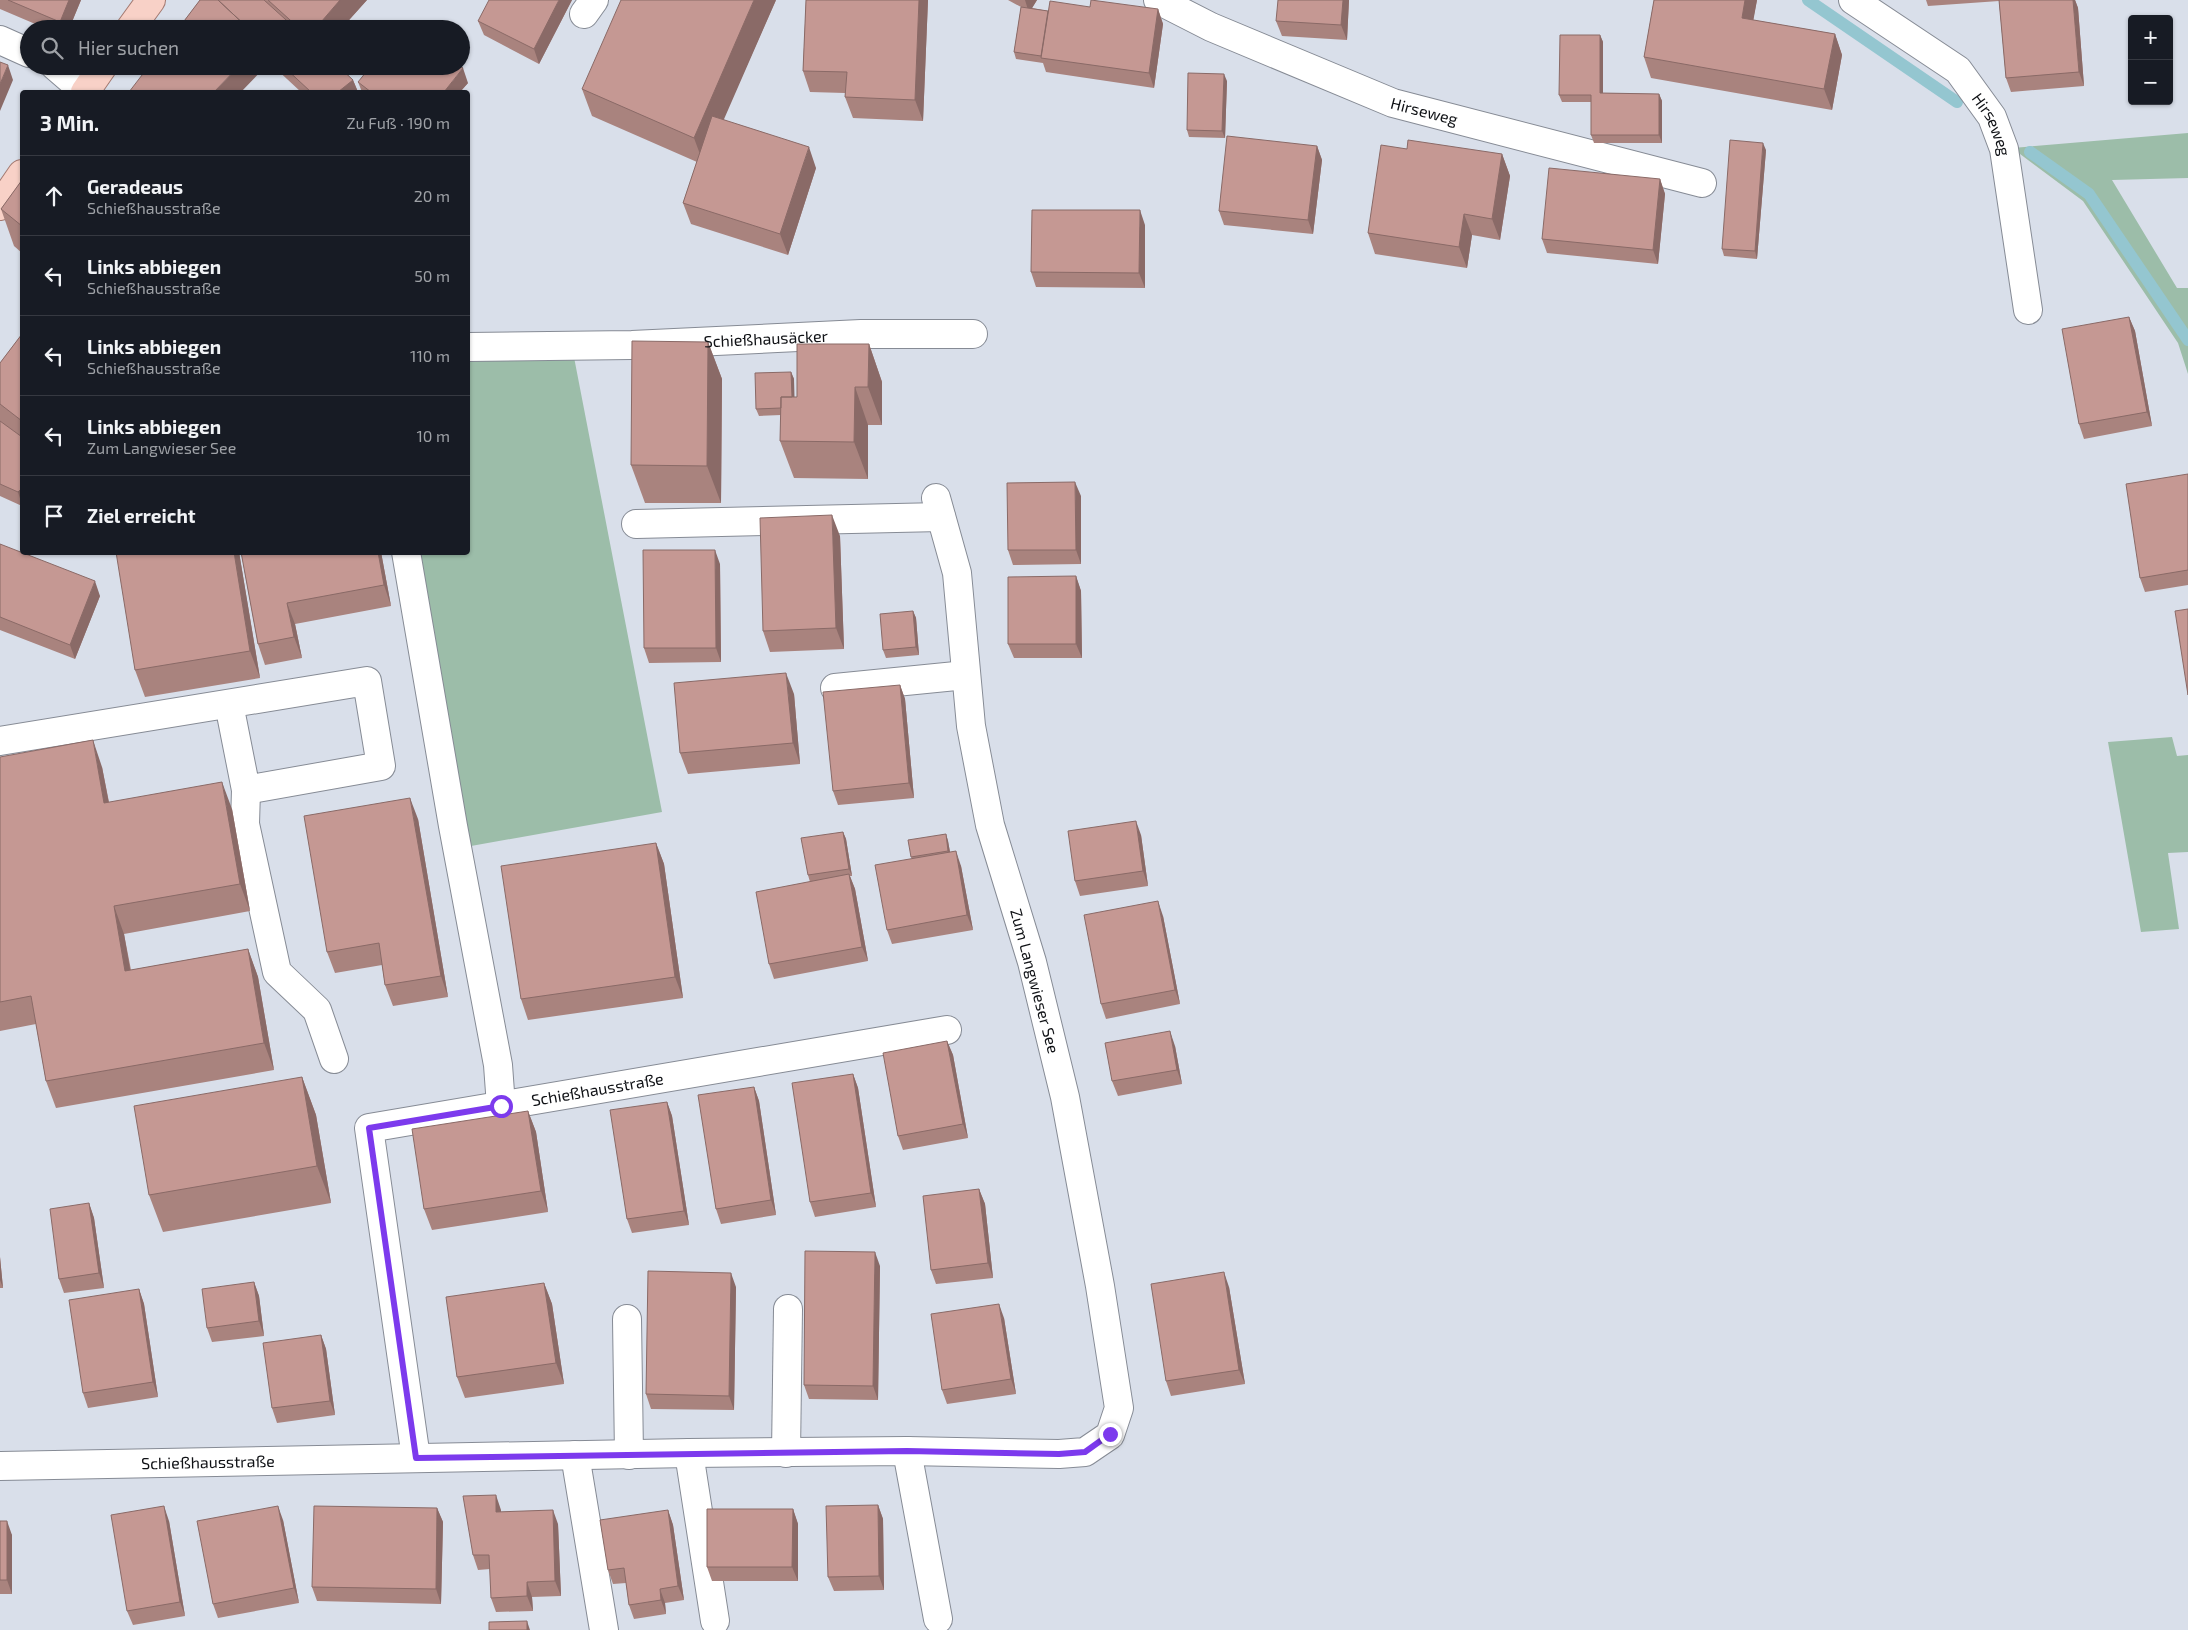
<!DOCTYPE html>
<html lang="de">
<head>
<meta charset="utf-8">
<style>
	body { margin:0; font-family:"Exo 2",sans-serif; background:#242831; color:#f1f3f6 }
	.controls { position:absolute; right:15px; top:15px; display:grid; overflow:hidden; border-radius:5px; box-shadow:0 1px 4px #0004 }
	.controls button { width:45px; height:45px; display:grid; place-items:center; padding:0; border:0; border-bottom:1px solid #363941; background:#171b24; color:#f1f3f6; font:25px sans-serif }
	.stop { position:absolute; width:15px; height:15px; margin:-11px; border:4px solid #7c3aed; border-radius:50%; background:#fff }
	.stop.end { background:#7c3aed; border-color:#fff; box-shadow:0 1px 5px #0008 }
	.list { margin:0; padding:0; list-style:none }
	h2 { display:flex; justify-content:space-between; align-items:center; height:65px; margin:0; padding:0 20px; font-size:21px }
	h2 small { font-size:16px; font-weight:400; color:#9ea1a6 }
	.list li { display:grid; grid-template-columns:32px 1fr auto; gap:15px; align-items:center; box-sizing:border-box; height:80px; padding:0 20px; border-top:1px solid #363941 }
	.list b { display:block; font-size:19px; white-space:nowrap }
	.list p { margin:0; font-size:16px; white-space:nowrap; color:#9ea1a6 }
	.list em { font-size:16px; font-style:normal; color:#9ea1a6 }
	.icon { flex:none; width:28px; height:28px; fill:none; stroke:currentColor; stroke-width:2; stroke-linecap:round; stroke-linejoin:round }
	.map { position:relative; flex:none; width:2188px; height:1630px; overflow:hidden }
	.search { position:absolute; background:#171b24; box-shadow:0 1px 4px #0004; left:20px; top:20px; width:450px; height:55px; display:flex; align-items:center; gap:12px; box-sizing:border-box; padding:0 18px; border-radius:28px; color:#9ea1a6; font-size:19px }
	.panel { position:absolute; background:#171b24; box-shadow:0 1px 4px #0004; left:20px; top:90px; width:450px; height:465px; border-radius:5px }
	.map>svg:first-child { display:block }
	.green { fill:#9cbda9 }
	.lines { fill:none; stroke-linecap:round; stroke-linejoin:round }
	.stream { stroke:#94c6d0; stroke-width:12 }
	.minor-casing { stroke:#868b95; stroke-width:30 }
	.major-casing { stroke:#a47a71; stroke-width:30 }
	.minor { stroke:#fff; stroke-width:28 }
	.major { stroke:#f8d1c7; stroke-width:28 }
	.wall { fill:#a9837e }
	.shaded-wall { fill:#8a6a67 }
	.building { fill:#c59893; stroke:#8a6a67 }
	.route { stroke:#7c3aed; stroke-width:6 }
	.labels { text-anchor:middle; stroke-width:5; stroke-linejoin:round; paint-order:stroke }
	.street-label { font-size:16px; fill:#0f1115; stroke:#fff }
</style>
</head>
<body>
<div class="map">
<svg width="2188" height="1630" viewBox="0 0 2188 1630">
	<rect width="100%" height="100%" fill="#d9dfea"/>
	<path class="green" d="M2188,133V178L2112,180L2177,288H2188V374L2178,343L2083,201L2012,148Z
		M573,352L662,812L471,846L416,553L468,552V354Z
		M2172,737L2177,756L2188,755V852L2168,853L2179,929L2141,932L2108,742Z"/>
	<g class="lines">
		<path class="stream" d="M1808,0L1957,102
			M2030,152L2089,194L2188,340"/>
		<g class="minor-casing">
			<g id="minor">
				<path id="s1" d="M1158,0L1211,27L1393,103L1702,183"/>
				<path id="s2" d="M1853,0L1958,70L1992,117L2004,149L2028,310"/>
				<path d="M584,14L594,0"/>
				<path d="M0,40L29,53"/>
				<path d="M55,66L85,92"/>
				<path id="s3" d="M468,347L632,345L861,334H973"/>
				<path d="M636,524L941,517"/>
				<path d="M406,552L453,826L498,1065L501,1106"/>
				<path d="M835,688L966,675"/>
				<path d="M0,741L367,681L381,766L246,790L229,704"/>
				<path d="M246,790L245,824L277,972L317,1010L334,1059"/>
				<path d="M627,1319L629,1455"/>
				<path d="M907,1451L938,1619"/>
				<path d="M689,1453L715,1621"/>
				<path d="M786,1453L788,1309"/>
				<path d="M575,1455L604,1630"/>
				<path id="s4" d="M416,1458L369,1128L947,1030"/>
				<path id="s5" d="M0,1466L689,1453L907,1451L1059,1454L1085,1452L1110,1435L1119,1408L1100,1286L1065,1097L1032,962L990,825L971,726L957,573L936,498"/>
			</g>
		</g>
		<g class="major-casing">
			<path id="major" d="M130,29L151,0
				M85,92L103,66
				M0,206L22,174"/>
		</g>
		<use href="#minor" class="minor"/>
		<use href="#major" class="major"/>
	</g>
	<path class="wall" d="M0,0H81L69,29H47L0,9Z
		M200,0H367L341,29H178Z
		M572,0L539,64L484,35L478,21Z
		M776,0L723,119L816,168L788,255L691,224L683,203L697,162L592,116L582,89Z
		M806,0H928L923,121L853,118L845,97V93L810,92L803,71Z
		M1008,0H1037L1032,8L1048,11L1090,7L1158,9L1163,24L1154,88L1046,72L1043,63L1016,59L1014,52L1021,7Z
		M1349,0L1347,40L1282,36L1276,21Z
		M1654,0H1757L1753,20L1835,34L1842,55L1832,110L1651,78L1644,57Z
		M1926,0H2075L2078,8L2084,86L2011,92L2006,78L1999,1L1928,6Z
		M1600,35L1603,42V93L1659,94L1662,101V143H1594L1591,135V102H1562L1559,95Z
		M273,66H338L353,80L358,92H301Z
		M1227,81L1225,138L1189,137L1187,130Z
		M358,82L468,83L460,92H362Z
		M1317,146L1322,160L1313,234L1224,225L1219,211Z
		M1407,149L1502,154L1510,176L1500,240L1472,235L1467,268L1375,254L1368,233Z
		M1766,150L1757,259L1724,256L1722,249Z
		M1660,179L1665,194L1658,264L1547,253L1542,239Z
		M22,180V253L14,246L1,209Z
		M1145,225V288L1036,287L1031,272Z
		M2129,317L2135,331L2152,426L2084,439L2079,424Z
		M22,334V506L0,496V363Z
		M708,342L722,379L721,503H645L631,465Z
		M869,344L882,382V425H868V479L794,478L780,441L781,415L759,416L756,409L791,372L794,379V397H797Z
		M2188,474V585L2145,592L2140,578Z
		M1081,496V564L1013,565L1008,550Z
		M840,536L844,649L770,652L763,631Z
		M0,544L100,596L75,659L0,630Z
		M239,552L260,678L145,697L135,670Z
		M241,552H381L391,606L295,624L302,658L265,665L258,644Z
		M720,564L721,662L649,663L644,648Z
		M1076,576L1081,591L1082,658H1014L1008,644Z
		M913,611L916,618L919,655L886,658L883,650Z
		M900,685L905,699L914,798L838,805L833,791Z
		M794,694L800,764L688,774L680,753Z
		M0,757L102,767L109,802L232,809L250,911L124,934L131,970L248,949L258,977L274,1070L56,1108L46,1081L36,1024L0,1031Z
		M418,819L448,997L393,1006L385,985L382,965L335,973L327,952Z
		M843,832L846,839L852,876H850L855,889L868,961L774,979L769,964L810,882L808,875Z
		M946,834L948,841L950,852L961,866L973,930L892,944L887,930L912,859L911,857Z
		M1141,835L1148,886L1080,896L1075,881Z
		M656,843L664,864L683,998L528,1020L521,999Z
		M1163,916L1180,1004L1106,1019L1101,1004Z
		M947,1041L953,1055L968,1138L903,1150L898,1136Z
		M1175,1046L1182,1084L1118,1096L1112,1081Z
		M853,1074L858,1088L876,1207L815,1217L810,1202Z
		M302,1077L316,1115L331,1203L163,1232L149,1195Z
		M754,1087L759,1101L776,1215L721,1224L716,1209Z
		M667,1102L672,1116L689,1225L632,1233L627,1219Z
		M528,1111L536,1132L548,1212L432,1230L424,1209Z
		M979,1189L985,1204L993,1278L936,1284L931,1270Z
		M89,1203L94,1218L104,1288L64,1293L59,1279Z
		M0,1257L3,1288H0Z
		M880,1266L878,1400L809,1399L804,1385Z
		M254,1282L259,1296L264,1336L212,1342L207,1328Z
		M544,1283L552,1304L564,1384L465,1398L457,1377Z
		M736,1287L734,1410L651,1409L646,1394Z
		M1229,1287L1245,1384L1171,1396L1166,1381Z
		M139,1289L144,1304L158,1397L88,1408L83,1393Z
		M1004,1318L1016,1394L947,1404L942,1390Z
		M321,1335L326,1349L335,1415L277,1423L272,1408Z
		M878,1505L883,1519L884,1590L834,1591L828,1577Z
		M437,1508L443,1522L441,1604L317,1601L312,1587Z
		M793,1509L798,1524V1581H712L707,1567Z
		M501,1510V1512L558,1524L561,1596L532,1597L533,1611L496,1612L491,1598L490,1569L478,1570L473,1555Z
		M668,1510L673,1525L684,1600L665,1603L666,1614L634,1619L629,1605L626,1583L613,1584L608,1570Z
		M283,1520L299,1603L218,1618L213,1604Z
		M0,1521L12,1535V1594H0Z
		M169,1521L185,1616L133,1625L127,1611Z"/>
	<path class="shaded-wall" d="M69,0H81L69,29H63L60,22Z
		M340,0H367L341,29H315Z
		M559,0H572L539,64L534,49Z
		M754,0H776L704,165L694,138Z
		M919,0H928L923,121L915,100Z
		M1025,0H1037L1029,13Z
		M1343,0H1349L1347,40L1341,25Z
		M1745,0H1757L1750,39L1742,18Z
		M2073,0H2075L2078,8L2084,86L2079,72Z
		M1158,9L1163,24L1154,88L1149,73Z
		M1835,34L1842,55L1832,110L1824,89Z
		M1600,35L1603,42V101L1600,93Z
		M8,65L13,80L0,111V84Z
		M239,66H266L241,92H214Z
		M463,68L468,83L460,92H444Z
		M1224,74L1227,81L1225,138L1222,131Z
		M353,80L358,92H338Z
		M1659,94L1662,101V143L1659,135Z
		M1763,143L1766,150L1757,259L1755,251Z
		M1317,146L1322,160L1313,234L1308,220Z
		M809,147L816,168L788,255L780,234Z
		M1502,154L1510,176L1500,240L1492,219Z
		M1660,179L1665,194L1658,264L1653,250Z
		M1140,210L1145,225V288L1139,273Z
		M1464,214L1472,235L1467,268L1459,247Z
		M2129,317L2135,331L2152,426L2147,412Z
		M708,342L722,379L721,503L707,466Z
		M869,344L882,382V425L868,387Z
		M791,372L794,379L795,415L792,408Z
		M855,387L868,425V479L854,442Z
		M1075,482L1081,496V564L1076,550Z
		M22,488V505L18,492Z
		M832,515L840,536L844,649L836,628Z
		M715,550L720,564L721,662L716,648Z
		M234,552H239L260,678L250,651Z
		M378,552H381L391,606L384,585Z
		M1076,576L1081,591L1082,658L1076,644Z
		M95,581L100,596L75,659L70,645Z
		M287,603L295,624L302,658L294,637Z
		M913,611L916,618L919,655L916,647Z
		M786,673L794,694L800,764L793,743Z
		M900,685L905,699L914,798L909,783Z
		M93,740L102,767L114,830L104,803Z
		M222,782L232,809L250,911L240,884Z
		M410,798L418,819L448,997L441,976Z
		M1136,821L1141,835L1148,886L1143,871Z
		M843,832L846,839L852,876L849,869Z
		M946,834L948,841L951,858L948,851Z
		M656,843L664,864L683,998L675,977Z
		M956,851L961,866L973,930L967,915Z
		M849,874L855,889L868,961L862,947Z
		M1158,901L1163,916L1180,1004L1175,990Z
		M114,906L124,934L135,998L125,971Z
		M248,949L258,977L274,1070L264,1043Z
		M1170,1031L1175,1046L1182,1084L1177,1070Z
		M947,1041L953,1055L968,1138L963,1124Z
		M853,1074L858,1088L876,1207L871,1193Z
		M302,1077L316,1115L331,1203L317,1166Z
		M754,1087L759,1101L776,1215L771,1200Z
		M667,1102L672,1116L689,1225L684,1211Z
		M528,1111L536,1132L548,1212L541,1191Z
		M979,1189L985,1204L993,1278L988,1263Z
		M89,1203L94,1218L104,1288L99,1273Z
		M875,1252L880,1266L878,1400L873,1386Z
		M0,1257L3,1288L0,1280Z
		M1224,1272L1229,1287L1245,1384L1239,1370Z
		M731,1273L736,1287L734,1410L729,1396Z
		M254,1282L259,1296L264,1336L259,1321Z
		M544,1283L552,1304L564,1384L556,1363Z
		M139,1289L144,1304L158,1397L153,1382Z
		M999,1304L1004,1318L1016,1394L1011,1379Z
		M321,1335L326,1349L335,1415L330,1401Z
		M496,1495L501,1510V1527L496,1512Z
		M878,1505L883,1519L884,1590L879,1576Z
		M164,1506L169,1521L185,1616L180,1602Z
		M278,1506L283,1520L299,1603L294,1588Z
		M437,1508L443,1522L441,1604L436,1589Z
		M793,1509L798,1524V1581L792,1567Z
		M553,1510L558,1524L561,1596L555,1581Z
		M668,1510L673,1525L684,1600L678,1586Z
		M7,1521L12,1535V1594L7,1580Z
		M527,1582L532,1597L533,1611L527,1596Z
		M660,1589L665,1603L666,1614L661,1600Z
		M527,1621L530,1630H527Z"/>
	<path class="building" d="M8,0H69L60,22Z
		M200,0H218L249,29H178Z
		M218,0H264L296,29H249Z
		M268,0H340L315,29H300Z
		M489,0H559L534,49L478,21Z
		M621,0H754L694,138L582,89Z
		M806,0H919L915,100L845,97L847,72L803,71Z
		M1091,0L1158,9L1149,73L1041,58L1050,1L1090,7Z
		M1278,0H1343L1341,25L1276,21Z
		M1654,0H1745L1742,18L1835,34L1824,89L1644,57Z
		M1999,0H2073L2079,72L2006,78Z
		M1021,7L1048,11L1041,56L1014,52Z
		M405,23L413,29H400Z
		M1560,35H1600V93L1659,94V135H1591V95H1559Z
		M0,62L8,65L0,84Z
		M149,66H239L214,92H129Z
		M283,66H338L353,80L338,92H311Z
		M371,66H460L463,68L444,92H371L358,82Z
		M1188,73L1224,74L1222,131L1187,130Z
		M712,116L809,147L780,234L683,203Z
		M1227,136L1317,146L1308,220L1219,211Z
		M1408,140L1502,154L1492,219L1464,214L1459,247L1368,233L1381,145L1407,149Z
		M1730,140L1763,143L1755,251L1722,249Z
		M1549,168L1660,179L1653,250L1542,239Z
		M22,180V226L1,209Z
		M1032,210H1140L1139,273L1031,272Z
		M2129,317L2147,412L2079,424L2062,329Z
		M22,334V421L0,404V363Z
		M632,341L708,342L707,466L631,465Z
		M797,344H869L868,387H855L854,442L780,441L781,397H797Z
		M791,372L792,397H781V408L756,409L755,373Z
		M0,421L22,437V488L18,492L0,484Z
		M2188,474V570L2140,578L2126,484Z
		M1075,482L1076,550H1008L1007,483Z
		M832,515L836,628L763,631L760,518Z
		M0,544L95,581L70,645L0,617Z
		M643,550H715L716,648H644Z
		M116,552H234L250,651L135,670Z
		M241,552H378L384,585L287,603L294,637L258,644Z
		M1076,576V644H1008V577Z
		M2188,609V695L2175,611Z
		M913,611L916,647L883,650L880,614Z
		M786,673L793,743L680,753L674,683Z
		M900,685L909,783L833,791L823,692Z
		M93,740L104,803L222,782L240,884L114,906L125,971L248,949L264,1043L46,1081L31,996L0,1002V757Z
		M410,798L441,976L385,985L379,943L327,952L304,816Z
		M1136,821L1143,871L1075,881L1068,831Z
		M843,832L849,869L808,875L801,838Z
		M946,834L948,851L911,857L908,840Z
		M656,843L675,977L521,999L501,866Z
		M956,851L967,915L887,930L875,865Z
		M849,874L862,947L769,964L756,892Z
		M1158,901L1175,990L1101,1004L1084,915Z
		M1170,1031L1177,1070L1112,1081L1105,1043Z
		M947,1041L963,1124L898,1136L883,1053Z
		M853,1074L871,1193L810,1202L792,1083Z
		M302,1077L317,1166L149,1195L134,1106Z
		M754,1087L771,1200L716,1209L698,1095Z
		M667,1102L684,1211L627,1219L610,1110Z
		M528,1111L541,1191L424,1209L412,1129Z
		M979,1189L988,1263L931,1270L923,1196Z
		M89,1203L99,1273L59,1279L50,1209Z
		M805,1251L875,1252L873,1386L804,1385Z
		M648,1271L731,1273L729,1396L646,1394Z
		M1224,1272L1239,1370L1166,1381L1151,1284Z
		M254,1282L259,1321L207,1328L202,1289Z
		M544,1283L556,1363L457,1377L446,1297Z
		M139,1289L153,1382L83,1393L69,1300Z
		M999,1304L1011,1379L942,1390L931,1314Z
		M321,1335L330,1401L272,1408L263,1343Z
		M496,1495V1512L553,1510L555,1581L527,1582V1596L491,1598L489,1555H473L463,1496Z
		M878,1505L879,1576L828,1577L826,1506Z
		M164,1506L180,1602L127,1611L111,1515Z
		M278,1506L294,1588L213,1604L197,1521Z
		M314,1506L437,1508L436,1589L312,1587Z
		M707,1509H793L792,1567H707Z
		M668,1510L678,1586L660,1589L661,1600L629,1605L624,1568L608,1570L600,1520Z
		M0,1521H7V1580H0Z
		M527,1621V1630H489V1622Z"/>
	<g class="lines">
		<path class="route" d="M501,1106L369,1128L416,1458L907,1451L1059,1454L1085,1452L1110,1434"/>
	</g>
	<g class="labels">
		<g class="street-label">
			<text dy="6" stroke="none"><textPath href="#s1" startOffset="289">Hirseweg</textPath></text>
			<text dy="6" stroke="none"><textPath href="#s2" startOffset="191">Hirseweg</textPath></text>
			<text dy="6" stroke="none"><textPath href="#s3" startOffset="298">Schießhausäcker</textPath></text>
			<text transform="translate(1035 981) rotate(75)" y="6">Zum Langwieser See</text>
			<text dy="6" stroke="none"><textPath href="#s4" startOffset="565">Schießhausstraße</textPath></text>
			<text dy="6" stroke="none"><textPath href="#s5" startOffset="208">Schießhausstraße</textPath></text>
		</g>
	</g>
</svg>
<div class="controls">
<button>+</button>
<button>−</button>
</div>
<div class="stop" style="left:501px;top:1106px"></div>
<div class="stop end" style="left:1110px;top:1434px"></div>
<div class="search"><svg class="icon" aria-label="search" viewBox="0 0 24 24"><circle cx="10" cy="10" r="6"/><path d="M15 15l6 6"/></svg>Hier suchen</div>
<section class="panel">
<h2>3 Min.<small>Zu Fuß · 190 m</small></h2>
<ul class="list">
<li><svg class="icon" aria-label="ahead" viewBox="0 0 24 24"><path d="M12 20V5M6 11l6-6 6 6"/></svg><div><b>Geradeaus</b><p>Schießhausstraße</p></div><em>20 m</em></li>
<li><svg class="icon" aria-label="left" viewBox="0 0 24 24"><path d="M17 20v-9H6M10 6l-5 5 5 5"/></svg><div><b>Links abbiegen</b><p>Schießhausstraße</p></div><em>50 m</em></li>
<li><svg class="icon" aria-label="left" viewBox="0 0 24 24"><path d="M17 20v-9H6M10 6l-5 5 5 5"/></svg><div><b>Links abbiegen</b><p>Schießhausstraße</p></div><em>110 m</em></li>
<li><svg class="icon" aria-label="left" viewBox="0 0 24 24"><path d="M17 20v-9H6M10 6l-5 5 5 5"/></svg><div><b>Links abbiegen</b><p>Zum Langwieser See</p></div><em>10 m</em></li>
<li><svg class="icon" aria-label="arrive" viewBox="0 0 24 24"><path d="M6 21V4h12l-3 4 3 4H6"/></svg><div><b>Ziel erreicht</b></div></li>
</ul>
</section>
</div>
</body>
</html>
